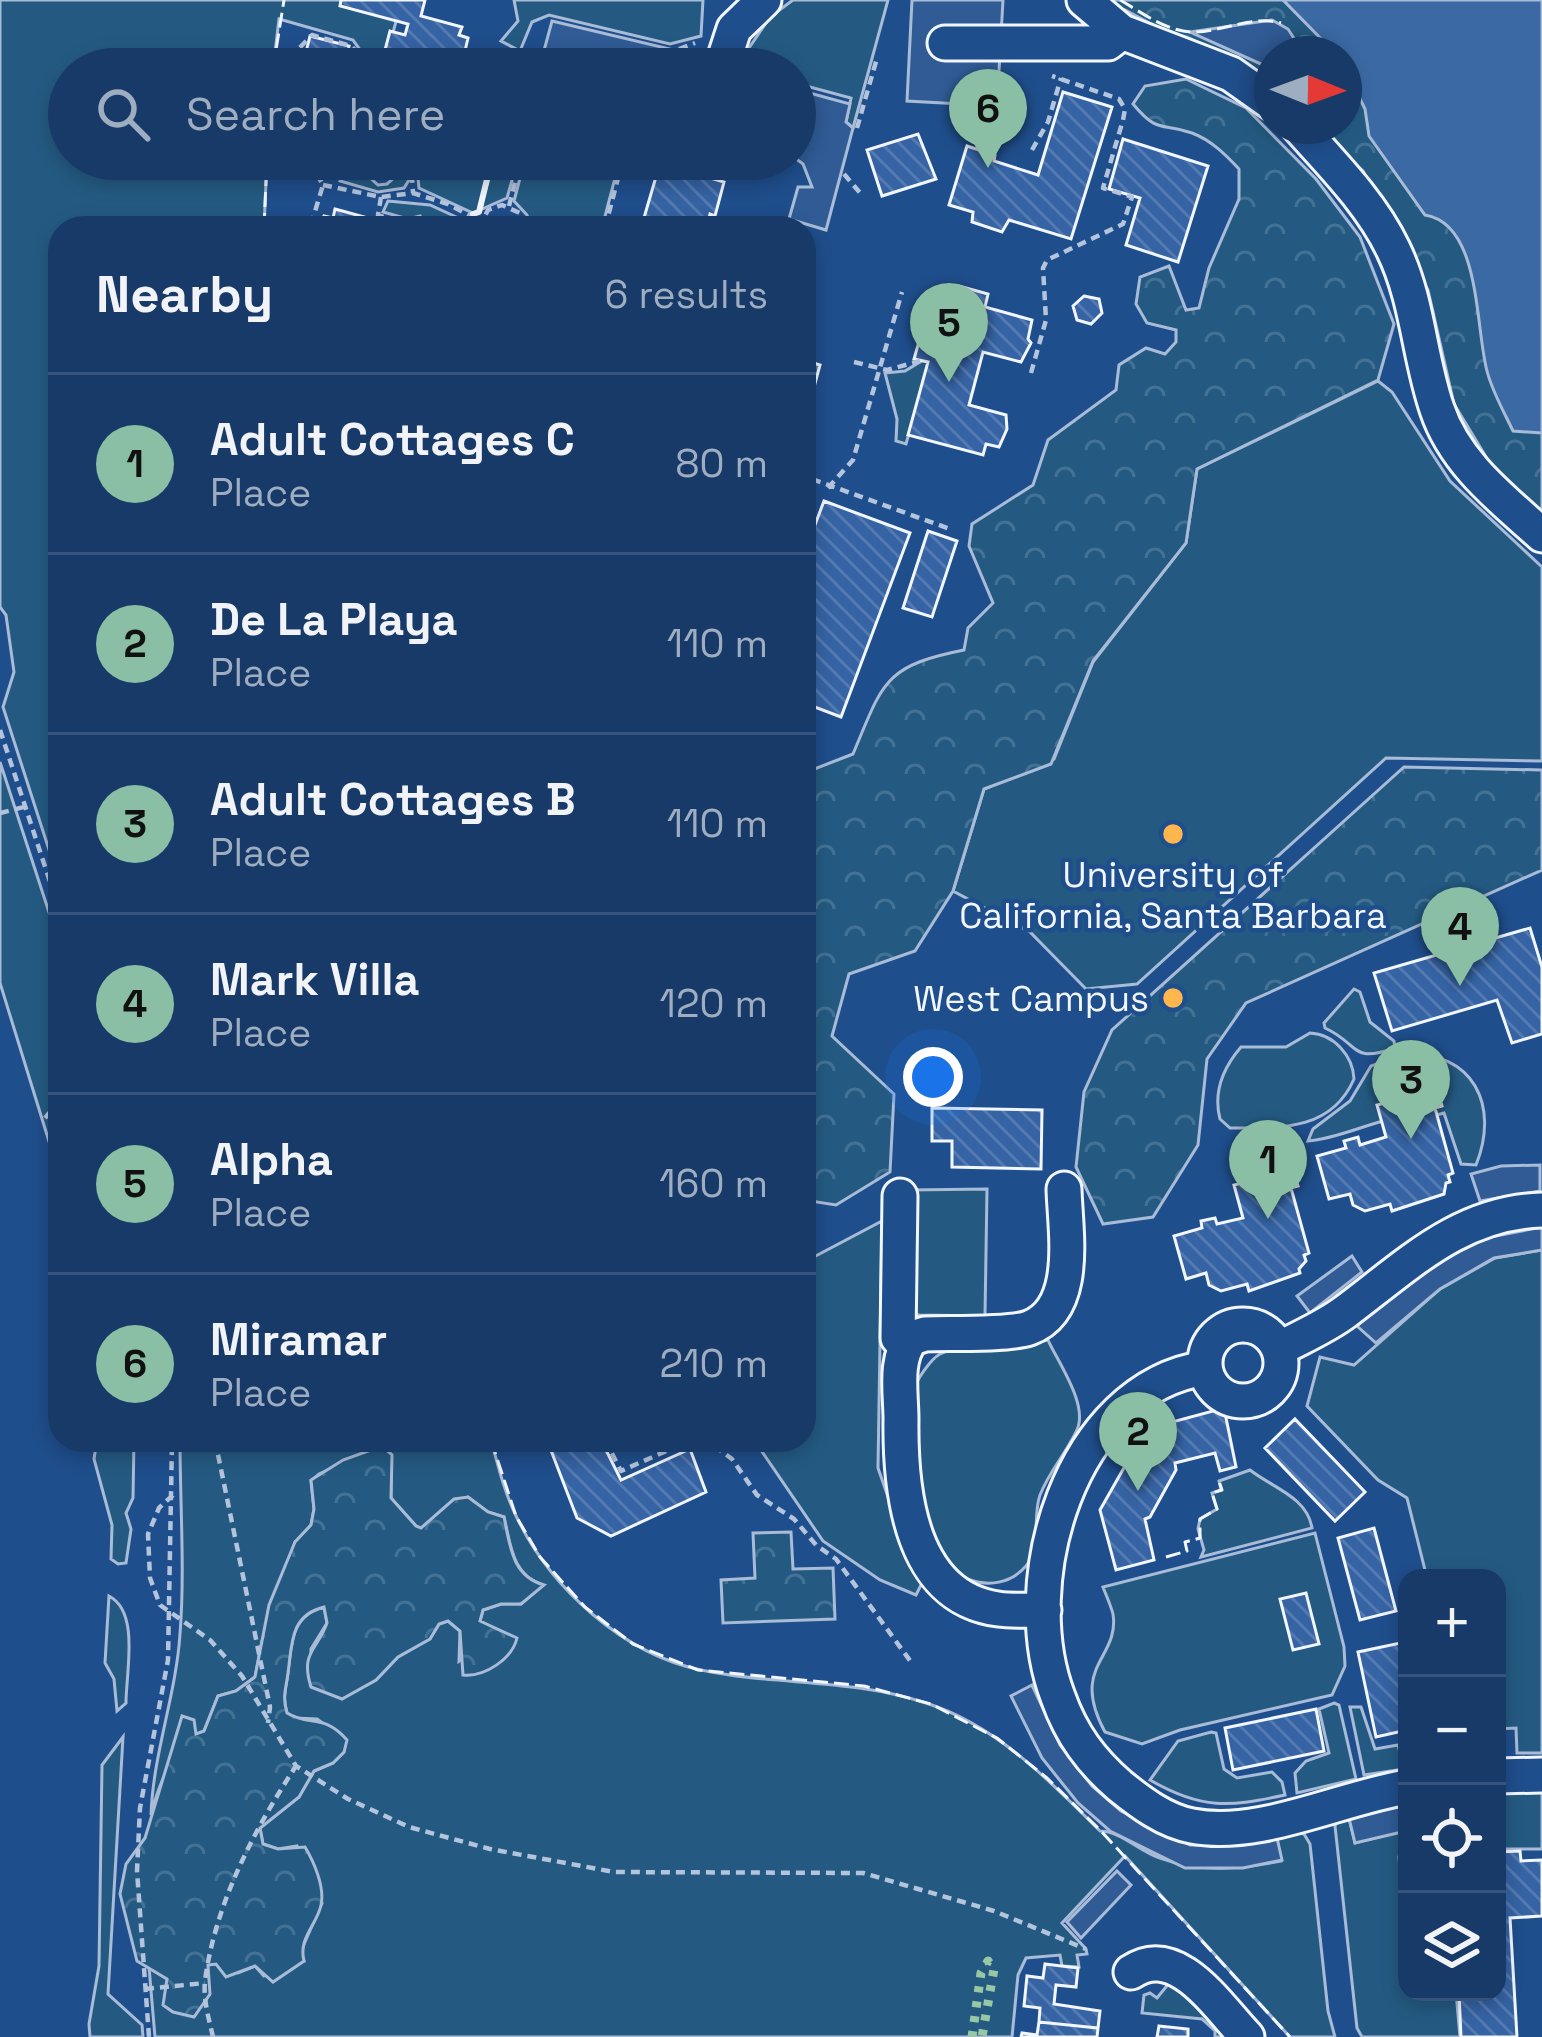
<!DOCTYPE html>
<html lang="en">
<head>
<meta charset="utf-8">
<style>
	body { margin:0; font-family:"Space Grotesk",sans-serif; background:#244571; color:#f1f3f6 }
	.controls { position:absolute; right:36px; bottom:36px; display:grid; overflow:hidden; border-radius:24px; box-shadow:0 6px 18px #0003 }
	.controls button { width:108px; height:108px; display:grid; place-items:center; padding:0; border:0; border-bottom:3px solid #36547d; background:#173a69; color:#f1f3f6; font:60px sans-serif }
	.compass { position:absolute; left:1254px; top:36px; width:108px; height:108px; border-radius:50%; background:#173a69; box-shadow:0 6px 18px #0003; rotate:91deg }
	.you { position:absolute; left:933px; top:1077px; width:42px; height:42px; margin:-30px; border:9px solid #fff; border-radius:50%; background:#1a73e8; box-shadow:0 0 0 18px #1a73e833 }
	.badge { display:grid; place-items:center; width:78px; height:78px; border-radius:50%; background:#8abfa5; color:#111; font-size:39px; font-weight:700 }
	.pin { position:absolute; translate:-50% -99px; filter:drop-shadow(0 3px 6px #0008) }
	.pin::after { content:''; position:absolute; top:63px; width:42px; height:36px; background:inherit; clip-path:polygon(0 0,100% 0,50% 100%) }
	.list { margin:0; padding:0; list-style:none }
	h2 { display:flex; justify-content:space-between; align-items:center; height:156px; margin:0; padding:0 48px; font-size:51px }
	h2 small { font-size:39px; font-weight:400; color:#9eadc0 }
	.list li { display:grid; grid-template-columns:78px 1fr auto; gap:36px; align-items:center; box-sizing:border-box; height:180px; padding:0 48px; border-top:3px solid #36547d }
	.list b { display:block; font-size:45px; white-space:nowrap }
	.list p { margin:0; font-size:39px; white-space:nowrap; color:#9eadc0 }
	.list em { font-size:39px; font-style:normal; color:#9eadc0 }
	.icon { flex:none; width:66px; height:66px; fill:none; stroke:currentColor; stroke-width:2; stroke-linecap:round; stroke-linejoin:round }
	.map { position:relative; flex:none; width:1542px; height:2037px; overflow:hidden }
	.search { position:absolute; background:#173a69; box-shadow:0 6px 18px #0003; left:48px; top:48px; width:768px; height:132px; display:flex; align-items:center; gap:30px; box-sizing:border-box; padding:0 42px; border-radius:66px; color:#9eadc0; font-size:45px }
	.panel { position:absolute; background:#173a69; box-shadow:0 6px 18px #0003; left:48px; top:216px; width:768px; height:1236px; border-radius:36px }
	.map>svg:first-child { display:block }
	.green { fill:#245a82; stroke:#a8bbd7; stroke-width:3 }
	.forest { fill:url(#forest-crowns); stroke:#a8bbd7; stroke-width:3 }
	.parking { fill:#305b95; stroke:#a8bbd7; stroke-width:3 }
	.water { fill:#3b69a3; stroke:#a8bbd7; stroke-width:3 }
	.building { fill:url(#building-back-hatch); stroke:#f2f6ff; stroke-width:3 }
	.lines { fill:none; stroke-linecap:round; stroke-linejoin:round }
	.minor-casing { stroke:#f2f6ff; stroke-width:39 }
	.path { stroke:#b3c4dc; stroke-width:4.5; stroke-dasharray:9 6; stroke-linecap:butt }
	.minor { stroke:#1f4e8c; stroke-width:33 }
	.hedge { stroke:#97c8a6; stroke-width:9; stroke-dasharray:6 9; stroke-linecap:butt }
	.fence { stroke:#f2f6ff; stroke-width:3; stroke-dasharray:15 6; stroke-linecap:butt }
	.wall { stroke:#f2f6ff; stroke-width:6 }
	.poi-dot { fill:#ffb74d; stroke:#1f4e8c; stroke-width:4.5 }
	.labels { text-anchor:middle; stroke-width:9; stroke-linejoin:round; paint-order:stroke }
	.poi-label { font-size:36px; fill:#f2f6ff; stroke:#1f4e8c }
</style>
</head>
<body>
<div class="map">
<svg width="1542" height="2037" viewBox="0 0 1542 2037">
	<defs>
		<pattern id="forest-crowns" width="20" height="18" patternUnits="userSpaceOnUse" patternTransform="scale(3)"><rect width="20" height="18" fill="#245a82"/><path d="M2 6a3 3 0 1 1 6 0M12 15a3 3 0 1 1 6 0" fill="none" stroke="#447295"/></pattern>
		<pattern id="building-back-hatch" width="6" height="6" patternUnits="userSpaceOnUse" patternTransform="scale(3)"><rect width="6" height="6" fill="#3563a3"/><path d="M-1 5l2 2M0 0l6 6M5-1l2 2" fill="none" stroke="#537ab1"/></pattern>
	</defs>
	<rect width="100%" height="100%" fill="#1f4e8c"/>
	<path class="green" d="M0,0H345L397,18L383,69H365L366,58L353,40L279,19L273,69H69V159H267L264,228H60V884L3,707L14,672L6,615L0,607Z
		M514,0H703L701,36L670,44L549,15L532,22L520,51L501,41L518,21Z
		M793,0H888L853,128L846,122L851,98L795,83V69H768L749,48L770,17Z
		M416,159H491L481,206L494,159H518L507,198L473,213L419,188Z
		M525,159H620L602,228H531L527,215L514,201Z
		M393,160L409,165V180L404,188L378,192L340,181L342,171L368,176L378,185L387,184L395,177Z
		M388,201L430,205L467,222L465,228H431L420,216L408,219L383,212Z
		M925,359L930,361L906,444L896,441L897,419L885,373L905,371Z
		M1378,381L1392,392L1450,481L1542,567V761L1386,758L1137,984L1086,989L1030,932L953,891L984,789L1054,759L1093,662L1186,543L1197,469Z
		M0,762L60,946V1177L0,983Z
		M1354,989L1360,992L1370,1022L1394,1041L1395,1048C1350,1064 1360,1044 1325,1028L1324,1023Z
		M1310,1033C1334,1034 1353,1056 1354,1079C1331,1132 1278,1128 1230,1128L1220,1119C1213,1092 1223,1068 1241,1047H1286Z
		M1405,1054C1473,1051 1500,1105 1476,1165L1461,1164L1444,1113C1425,1119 1406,1115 1387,1120C1359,1127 1334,1139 1308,1141L1313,1129L1350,1101L1371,1066Z
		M987,1189L985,1316L919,1315L906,1309L909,1190Z
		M882,1221L878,1468L904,1543L925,1577L916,1595L880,1580L823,1541L754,1440H804V1278L810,1259Z
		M1542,1250V1753H1517L1516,1728L1497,1729V1578H1427L1407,1498L1378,1480L1307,1406L1320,1357L1354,1365L1440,1289L1495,1258Z
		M1048,1340C1059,1364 1090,1407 1076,1432C1065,1455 1050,1470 1040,1495C1032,1517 1042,1548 1026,1566C995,1602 938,1576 924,1536C920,1525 912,1403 914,1390C916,1380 931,1359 940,1354C972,1338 1014,1341 1048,1340Z
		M97,1440H134L133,1498L126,1513L131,1529L126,1563L118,1564L111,1559L112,1525L94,1459Z
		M180,1440H491C498,1466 505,1494 517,1518C551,1588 623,1654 701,1670C777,1686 851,1678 926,1703C996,1725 1050,1781 1100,1831C1121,1831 1140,1852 1160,1858C1201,1873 1239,1869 1281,1861L1277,1838C1285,1828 1293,1830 1304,1834L1310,1844L1328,2011L1335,2037H1290L1125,1856L1062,1923L1086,1949L1087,1954L1077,1955L1079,1967L1062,1966L1060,1955L1026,1958L1018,1975L1012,2037H155L149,1967L167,1979L209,1994L207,1965L216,1964L238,1973L255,1966L264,1976L304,1961L301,1951L322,1903L297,1846L278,1849L263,1844L260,1828L299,1797L314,1771L333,1763L344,1752L346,1740L317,1719L295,1718L287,1713C282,1697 286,1689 288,1673C292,1644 290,1616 324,1607L327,1623L311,1649V1686L342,1698L376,1680L398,1657L430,1639L439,1624L448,1621L460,1631L459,1661L498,1631L480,1621L483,1610L501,1604H521L543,1585C512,1575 511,1546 504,1517L488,1512L468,1497L421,1529L416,1526L391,1498V1455L382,1446L319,1474L311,1481L314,1509L311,1525L295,1542L262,1641L255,1677L236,1691L218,1696L204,1731C174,1744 158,1786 151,1815C153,1754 176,1695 180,1634C185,1570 180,1504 180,1440Z
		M1250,1470C1273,1488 1307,1497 1312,1528L1201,1557L1204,1550L1198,1529L1200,1519L1217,1509L1212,1493L1221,1490L1219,1481Z
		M1315,1533L1344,1647L1345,1666L1332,1695L1180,1730L1142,1744L1105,1732C1069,1665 1120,1659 1113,1614C1111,1606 1106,1595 1103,1587Z
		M109,1596C140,1612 126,1672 126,1703L117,1711L114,1679L105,1663Z
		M1334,1703L1339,1705L1356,1779L1297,1793L1295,1773L1306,1761L1329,1753L1319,1709Z
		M1350,1707H1361L1375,1749L1398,1745L1404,1769L1364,1775Z
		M1211,1732L1216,1733L1224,1769L1237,1778L1272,1772L1282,1782L1285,1795C1229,1807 1202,1810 1150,1780L1178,1741Z
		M123,1737L108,1994L142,2025L143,2037H90L89,2024L99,1966L102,1765Z
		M1542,1790V1849H1497V1791Z
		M1407,1800V1856L1399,1857L1403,1907L1407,1908V1992H1456L1460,2037H1362L1357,2028L1335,1826L1338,1819L1349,1818L1355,1843L1406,1830L1401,1806Z
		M1170,1982L1180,1985L1226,2037H1215V2031L1202,2019L1142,2013L1144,1995L1150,1993L1157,1998Z"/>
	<path class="forest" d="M1093,0H1542V517L1497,475L1454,404L1428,290L1363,171L1326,138L1321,126H1344V54H1272V89L1125,10L1096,5Z
		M1186,79L1246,108L1316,179L1360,237L1394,324L1378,380L1197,469L1186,543L1093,661L1051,764L984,789L953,891L915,951L849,974L832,1036L894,1094L890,1172L836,1205L804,1200V773L853,754C883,683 883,666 964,650L968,628L993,603L969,546L972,524L1033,485L1048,440L1116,390L1119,365L1146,348L1165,354L1176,342V330L1147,323L1136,304L1140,277L1169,266L1186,310L1199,308L1209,268L1239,199V169C1226,155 1211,140 1192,133C1161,122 1159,135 1133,104L1145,86Z
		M1404,767L1542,770V870L1246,1003L1207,1059L1198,1145L1153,1217L1103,1224L1076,1167L1084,1092L1112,1030Z
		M382,1446L392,1455L391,1498L416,1526L421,1528L454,1499L468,1497L488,1512L504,1517C510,1546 512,1576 544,1585L521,1604H501L483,1610L480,1621L517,1638C512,1659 485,1677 463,1675L460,1631L448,1621L439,1624L430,1639L398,1657L376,1680L342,1699L311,1687C300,1652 317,1651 327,1623L324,1607C290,1615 292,1644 288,1673C286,1689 282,1696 287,1713C310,1727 323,1713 347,1740L344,1752L333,1763L314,1771L299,1797L260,1828L263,1844L278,1849L305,1847C314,1862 325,1887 321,1905C317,1925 298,1938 304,1961L273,1982L255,1966L226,1977L216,1964L208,1965L210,1994L194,2017L173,2012L163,2005L167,1979L137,1961L120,1894L126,1864L145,1838L182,1716L194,1720L196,1734L204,1731L218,1696L236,1691L255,1677L269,1605L295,1542L311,1525L314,1509L311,1480L343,1460Z
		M791,1532L793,1569L833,1568L835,1619L723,1623L721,1580L755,1578L753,1533Z"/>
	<path class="parking" d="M912,0H1003L997,106L907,101Z
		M1272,20L1288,29L1304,54H1272V69L1190,32Z
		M552,21L674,50L679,59L676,69H539Z
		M795,89L850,104L846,122L853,128L826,230L789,219L798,187H812L803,164L795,158Z
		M1540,1165V1191L1480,1201L1471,1174L1501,1166Z
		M1542,1227V1250L1494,1258L1440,1289L1376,1343L1357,1326L1393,1291L1452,1250L1475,1240Z
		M1352,1256L1362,1272L1310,1313L1297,1296Z
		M1032,1685L1060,1745L1092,1786L1121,1811L1190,1845H1241L1277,1838L1282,1860L1243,1868H1185L1110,1831L1078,1803L1042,1758L1011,1696Z
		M1401,1806L1406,1831L1355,1843L1349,1818Z
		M1117,1871L1131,1885L1081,1938L1067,1922Z"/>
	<path class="water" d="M1283,0H1542V433L1513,431C1504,412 1492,391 1487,371C1475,326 1481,224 1425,215L1369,136L1365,109L1344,66V54H1336Z"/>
	<path class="building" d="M341,0H425L421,16L462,27L459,35L468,38L465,51L480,55L476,69H380L390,31L405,35L408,24L340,6Z
		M310,36L349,46L347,55L362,60L360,69H297L299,59L304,60Z
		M1063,92L1112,107L1071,239L1009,220L1002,232L972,222L973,212L949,205L967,146L995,155L994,161L1038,175Z
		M918,134L936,179L882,196L867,150Z
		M1123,139L1208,166L1178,262L1126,245L1140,198L1109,189Z
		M318,159H384L372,168L345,160L343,167Z
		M660,163L724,182L715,216L710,214L708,222L728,228H641Z
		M335,209L379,221L377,226L386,228H316L324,216L333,218Z
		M959,286L988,294L985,307L1032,320L1028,339L1031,343L1021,362L983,352L969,405L1006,415L1007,429L999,447L986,444L983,455L908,435L928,362L914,359L920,338L934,341L946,296L955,299Z
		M1084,296L1099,299L1102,313L1091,324L1077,320L1073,306Z
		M804,360L820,365L804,424Z
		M824,501L910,533L841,717L804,703V554Z
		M928,531L957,541L932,617L903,608Z
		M1530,928L1542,967V1034L1512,1043L1497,1000L1392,1031L1374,973Z
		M1423,1065L1430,1094L1438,1092L1442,1106L1435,1108L1453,1173L1448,1175L1450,1182L1446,1183L1444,1194L1392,1211L1390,1204L1365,1211L1353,1205L1350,1194L1329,1199L1317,1156L1346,1148L1344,1141L1358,1137L1360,1145L1386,1137L1377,1105L1385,1103L1379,1080Z
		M932,1108L1042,1110L1041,1169L952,1167V1141H932Z
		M1279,1145L1287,1174L1294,1172L1298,1186L1291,1188L1309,1253L1304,1255L1306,1261L1299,1269L1300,1273L1249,1291L1247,1284L1221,1291L1209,1285L1206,1273L1186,1279L1174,1236L1202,1228L1201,1221L1215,1218L1217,1224L1243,1218L1234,1185L1242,1183L1235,1160Z
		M1224,1408L1236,1467L1220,1471L1215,1453L1175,1463L1176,1470L1150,1517L1145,1519L1154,1560L1116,1570L1100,1510L1146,1429Z
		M1295,1419L1365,1492L1335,1521L1265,1448Z
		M547,1440H601L621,1480L690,1449L706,1492L611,1536L577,1518Z
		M1374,1528L1396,1611L1360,1620L1338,1538Z
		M1306,1593L1319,1644L1293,1650L1280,1599Z
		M1405,1642L1407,1730L1376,1737L1358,1652Z
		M1316,1709L1324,1751L1233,1770L1225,1728Z
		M1520,1851L1521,1861L1542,1860V1916L1510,1918L1517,2037H1461L1459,1992H1497V1852Z
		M1045,1964L1078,1968L1076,1987L1056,1985L1054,2004L1100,2011L1098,2028L1039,2022L1040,2008L1024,2006L1027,1976L1043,1978Z
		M1039,2022L1098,2028L1097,2037H1021L1022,2033L1037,2035Z
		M1159,2026L1188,2029V2037H1157Z"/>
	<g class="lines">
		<g class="minor-casing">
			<path id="minor" d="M1084,0L1122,32L1231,74L1272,103
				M945,43H1108L1122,32
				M721,69L734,29L764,0
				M1298,126C1332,164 1371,203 1393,249C1418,300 1419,357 1437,409C1455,463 1501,498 1542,535
				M900,1196L898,1338L905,1346
				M1205 1363a38 38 0 1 1 76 0a38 38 0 1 1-76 0Z
				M1279,1349C1301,1337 1325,1327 1345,1312C1408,1265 1460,1212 1542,1210
				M1205,1368C1069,1389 1014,1583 1058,1697C1071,1734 1091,1761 1120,1786C1141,1803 1165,1821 1192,1826C1259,1839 1340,1798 1407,1787
				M1044,1610C1029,1610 1013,1611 998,1609C909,1597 900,1488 901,1419C901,1393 894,1359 912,1338L925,1334C950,1333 1009,1335 1029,1328C1080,1309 1065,1230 1064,1189
				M1497,1776L1542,1775
				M1131,1972C1177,1941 1218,2007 1247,2037"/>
		</g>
		<path class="path" d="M679,49L695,43
			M505,50L544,69
			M279,69L312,35L351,46L362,57V69
			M857,128L877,58
			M1032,150L1048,122L1061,78
			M291,159L317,174L323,185L310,228
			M411,159L413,193
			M844,174L861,194
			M323,185L381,197L413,193L448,204L480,221
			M381,197L378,215L414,228
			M509,206L521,159
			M479,228L488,210L502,205L522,214L527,228
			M605,228L623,159
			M854,362L887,370L920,361
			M1031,373L1046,320L1043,268L1047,260L1123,224L1132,197L1103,188L1123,120L1125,109L1119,99L1052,76
			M812,479L950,529
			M828,488L853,460L902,292
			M0,730L60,912
			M0,813L24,807
			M45,1118L60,1100
			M215,1440L270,1707L268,1723
			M605,1440L621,1471L691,1440L720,1450L732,1459L757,1495L794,1519L816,1545L836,1559L911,1662
			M173,1495L159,1508L148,1534L150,1578L160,1605L210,1640L242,1676L296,1766L348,1799L409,1827L490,1849L614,1872L863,1873L994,1911L1086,1949
			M145,1989L205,1983
			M149,2037L137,1871L140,1808L168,1660L172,1440
			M213,2037C209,2019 203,2000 205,1981C215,1904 254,1830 296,1766"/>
		<use href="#minor" class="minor"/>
		<path class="hedge" d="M972,2037L981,1973L988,1961L994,1969L982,2037"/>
		<path class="fence" d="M1120,0C1141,12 1167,32 1193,32C1222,32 1252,15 1281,23
			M273,69L284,0
			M264,228L267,159
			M491,1440L516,1516L540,1557L585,1607L633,1644L698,1670L864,1686L931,1704L997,1738L1047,1778L1101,1831L1290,2037
			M1166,1557L1187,1551L1185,1542L1200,1538V1519L1217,1509L1212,1493L1222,1490L1219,1481"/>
		<path class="wall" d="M473,214L479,212L492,159
			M467,228L469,221"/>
	</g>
	<g class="poi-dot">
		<circle cx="1173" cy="834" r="12"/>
		<circle cx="1173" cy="998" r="12"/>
	</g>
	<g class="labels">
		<g class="poi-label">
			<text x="1173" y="887">University of<tspan x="1173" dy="41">California, Santa Barbara</tspan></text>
			<text x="1149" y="1011" text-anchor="end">West Campus</text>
		</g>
	</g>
</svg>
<div class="controls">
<button>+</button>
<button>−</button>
<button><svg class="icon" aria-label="locate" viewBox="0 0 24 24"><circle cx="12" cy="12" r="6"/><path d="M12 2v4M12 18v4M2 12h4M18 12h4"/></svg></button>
<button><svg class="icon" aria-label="layers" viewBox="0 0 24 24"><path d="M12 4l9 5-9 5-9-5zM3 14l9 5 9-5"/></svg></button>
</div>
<svg class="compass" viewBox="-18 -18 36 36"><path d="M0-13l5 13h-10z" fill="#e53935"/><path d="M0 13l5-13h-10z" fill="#9eadc0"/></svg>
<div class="you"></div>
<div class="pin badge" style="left:1268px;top:1219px">1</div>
<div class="pin badge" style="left:1138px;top:1491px">2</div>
<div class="pin badge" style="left:1411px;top:1139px">3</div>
<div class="pin badge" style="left:1460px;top:986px">4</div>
<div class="pin badge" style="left:949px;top:382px">5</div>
<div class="pin badge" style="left:988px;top:168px">6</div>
<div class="search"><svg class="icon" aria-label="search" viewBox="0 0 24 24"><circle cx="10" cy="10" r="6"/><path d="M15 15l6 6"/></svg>Search here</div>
<section class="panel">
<h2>Nearby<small>6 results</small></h2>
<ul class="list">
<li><span class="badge">1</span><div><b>Adult Cottages C</b><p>Place</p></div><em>80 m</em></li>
<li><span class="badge">2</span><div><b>De La Playa</b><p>Place</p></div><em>110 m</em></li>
<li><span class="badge">3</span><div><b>Adult Cottages B</b><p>Place</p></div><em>110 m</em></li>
<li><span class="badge">4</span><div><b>Mark Villa</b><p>Place</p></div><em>120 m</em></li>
<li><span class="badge">5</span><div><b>Alpha</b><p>Place</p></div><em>160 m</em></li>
<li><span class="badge">6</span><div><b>Miramar</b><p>Place</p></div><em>210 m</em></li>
</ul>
</section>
</div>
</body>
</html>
